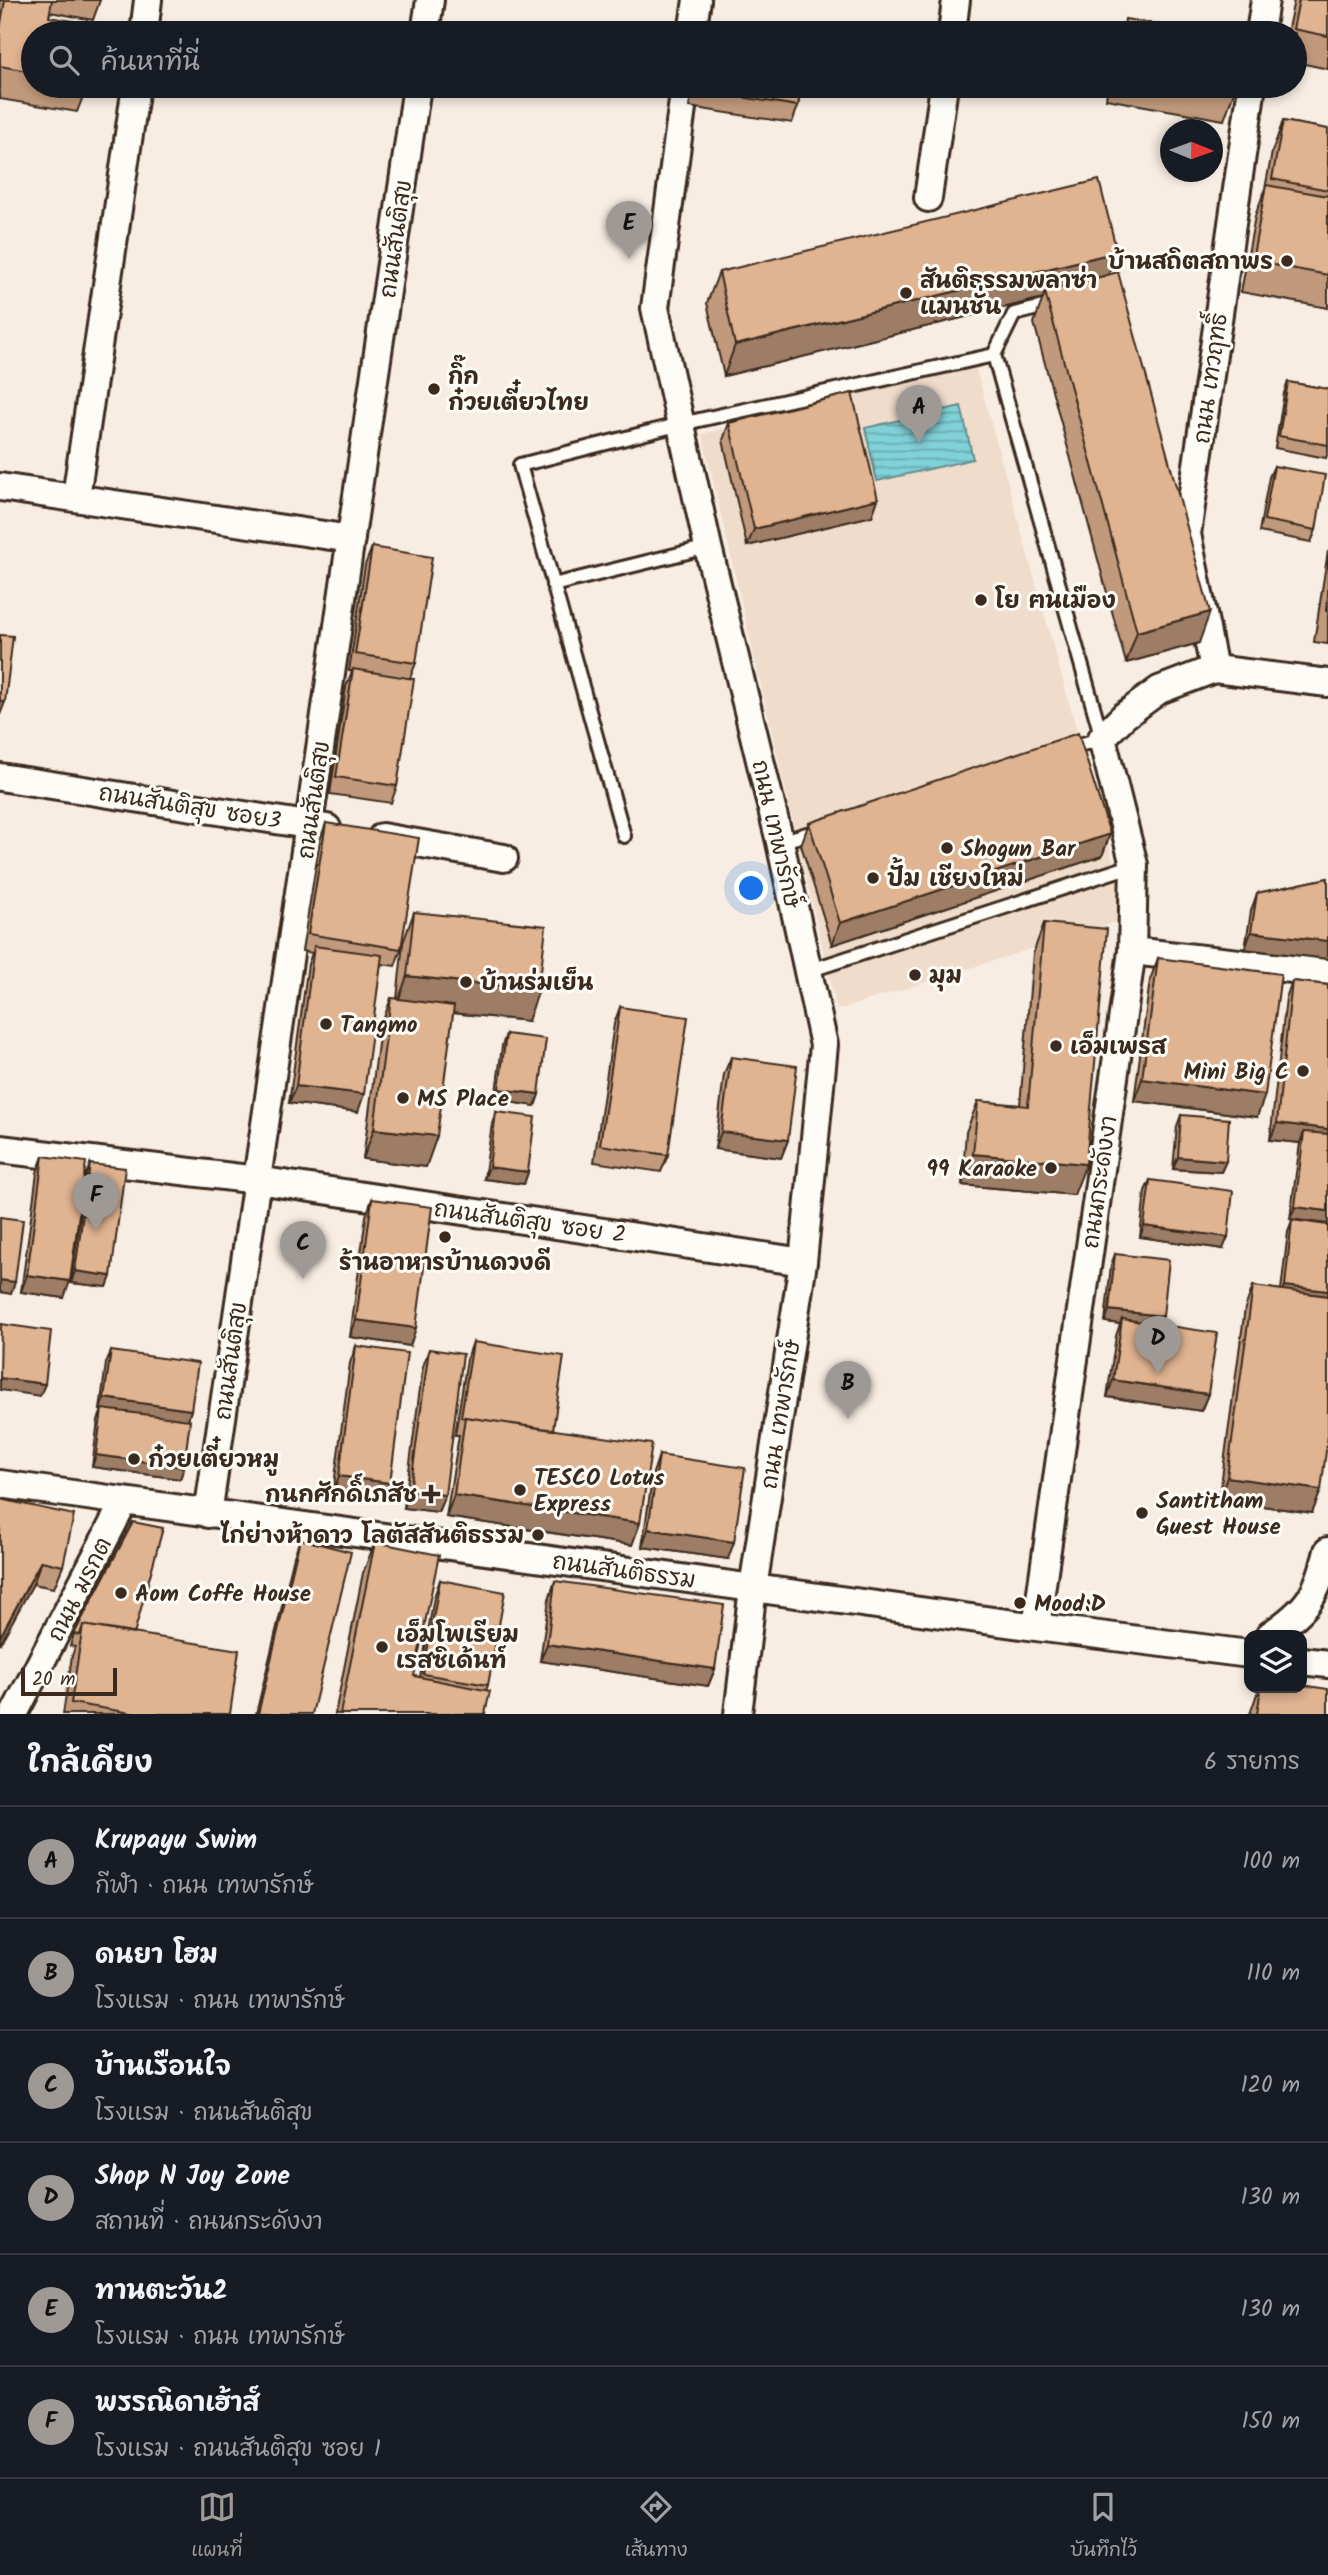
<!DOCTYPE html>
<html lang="th">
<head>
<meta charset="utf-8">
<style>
	body { margin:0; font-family:Kalam,"Playpen Sans Thai",sans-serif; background:#20242c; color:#f1f3f6 }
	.controls { position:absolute; right:21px; bottom:21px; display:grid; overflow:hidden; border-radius:14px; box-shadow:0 4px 10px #0003 }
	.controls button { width:63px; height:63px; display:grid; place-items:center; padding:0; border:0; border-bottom:2px solid #363941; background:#171b24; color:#f1f3f6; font:35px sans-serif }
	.compass { position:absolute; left:1160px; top:119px; width:63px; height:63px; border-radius:50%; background:#171b24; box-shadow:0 4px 10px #0003; rotate:91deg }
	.scale { position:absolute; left:21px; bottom:18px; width:96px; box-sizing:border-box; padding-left:7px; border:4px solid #3b2a1e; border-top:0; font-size:19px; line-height:24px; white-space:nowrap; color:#3b2a1e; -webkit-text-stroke:5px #fdfcf7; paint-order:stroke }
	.you { position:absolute; left:752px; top:889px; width:24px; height:24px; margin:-18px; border:5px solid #fff; border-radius:50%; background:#1a73e8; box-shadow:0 0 0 10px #1a73e833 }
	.badge { display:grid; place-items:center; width:46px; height:46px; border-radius:50%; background:#9f9995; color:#111; font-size:23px; font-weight:700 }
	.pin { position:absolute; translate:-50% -58px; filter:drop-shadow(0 2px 4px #0008) }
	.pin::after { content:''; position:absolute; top:37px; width:24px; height:21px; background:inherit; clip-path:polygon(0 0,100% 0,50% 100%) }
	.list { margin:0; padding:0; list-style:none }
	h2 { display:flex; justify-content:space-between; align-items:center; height:91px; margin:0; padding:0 28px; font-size:30px }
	h2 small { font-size:23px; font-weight:400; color:#9ea1a6 }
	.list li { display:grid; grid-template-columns:46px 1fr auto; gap:21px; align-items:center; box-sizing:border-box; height:112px; padding:0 28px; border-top:2px solid #363941 }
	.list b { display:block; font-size:26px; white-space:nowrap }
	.list p { margin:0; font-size:23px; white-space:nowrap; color:#9ea1a6 }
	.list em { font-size:23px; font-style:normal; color:#9ea1a6 }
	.icon { flex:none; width:38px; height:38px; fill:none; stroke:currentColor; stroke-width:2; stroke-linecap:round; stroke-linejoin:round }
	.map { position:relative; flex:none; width:1328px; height:1714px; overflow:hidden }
	.search { position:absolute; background:#171b24; box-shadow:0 4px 10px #0003; left:21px; right:21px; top:21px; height:77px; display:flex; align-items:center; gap:18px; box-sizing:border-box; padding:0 24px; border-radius:38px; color:#9ea1a6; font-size:26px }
	.sheet { height:763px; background:#171b24 }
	nav { display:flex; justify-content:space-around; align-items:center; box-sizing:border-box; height:98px; border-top:2px solid #363941; background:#171b24; font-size:19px; color:#9ea1a6 }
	nav a { display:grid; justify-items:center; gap:4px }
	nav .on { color:#9f9995 }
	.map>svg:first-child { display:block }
	.built { fill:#f0dcca }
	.water { fill:url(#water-rules); stroke:#648e8e; stroke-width:2 }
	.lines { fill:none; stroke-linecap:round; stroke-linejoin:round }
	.lane-casing { stroke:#3b2a1e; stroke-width:18 }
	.street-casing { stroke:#3b2a1e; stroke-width:32 }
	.lane { stroke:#fdfcf7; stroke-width:12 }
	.street { stroke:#fdfcf7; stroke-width:26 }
	.wall { fill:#c19a7d; stroke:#3b2a1e; stroke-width:2 }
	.shaded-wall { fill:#9d7d66; stroke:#3b2a1e; stroke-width:2 }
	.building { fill:#e0b391; stroke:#3b2a1e; stroke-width:2 }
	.poi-dot { fill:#3b2a1e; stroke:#fdfcf7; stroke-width:2.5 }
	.labels { text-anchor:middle; stroke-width:6; stroke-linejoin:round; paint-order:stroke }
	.street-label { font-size:23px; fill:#3b2a1e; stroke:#fdfcf7 }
	.poi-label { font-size:23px; font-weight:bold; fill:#3b2a1e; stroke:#fdfcf7; text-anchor:start }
</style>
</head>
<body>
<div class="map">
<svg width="1328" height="1714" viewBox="0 0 1328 1714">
	<defs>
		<pattern id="water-rules" width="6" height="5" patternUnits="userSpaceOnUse" patternTransform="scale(1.75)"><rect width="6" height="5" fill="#80d1d8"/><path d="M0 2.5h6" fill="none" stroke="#6aaaaf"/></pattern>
	</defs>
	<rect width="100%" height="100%" fill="#f7ede3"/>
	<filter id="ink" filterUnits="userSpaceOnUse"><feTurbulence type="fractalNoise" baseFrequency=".0143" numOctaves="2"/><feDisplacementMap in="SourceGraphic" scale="14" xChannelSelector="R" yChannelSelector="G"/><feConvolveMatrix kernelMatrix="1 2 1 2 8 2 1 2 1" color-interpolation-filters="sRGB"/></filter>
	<g filter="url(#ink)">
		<path class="built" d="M975,365L1129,918L837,1010L702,434Z"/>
		<path class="water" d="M961,406L973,459L877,481L865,428Z"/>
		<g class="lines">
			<g class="lane-casing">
				<path id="lane" d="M994,355L1014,314L1055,304
					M553,585L708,547
					M624,836L520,465L681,424L994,355L1102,738L1067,749
					M780,842L820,830
					M808,971L1134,865"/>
			</g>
			<g class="street-casing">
				<path id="street" d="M144,33L148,0
					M425,33L430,0
					M692,33L697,0
					M952,33L956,0
					M1260,33L1265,0
					M685,86L655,308L708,547L780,842L824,1045L803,1262L753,1588L738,1714
					M928,198L944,86
					M0,487L351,539
					M76,497L136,86
					M1214,669L1187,534L1252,86
					M0,777L327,828
					M382,837L504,858
					M1132,951L1328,973
					M0,1149L257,1180L803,1262
					M0,1484L1036,1627L1249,1654
					M208,1514L417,86
					M1036,1627L1132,951L1134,865L1102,738L1124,716L1159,690L1214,669L1328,683
					M1270,1635C1308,1609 1317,1596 1328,1551
					M1302,1661L1328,1664
					M14,1714L124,1502"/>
			</g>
			<use href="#lane" class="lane"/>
			<use href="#street" class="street"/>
		</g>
		<path class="wall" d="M0,0H100L93,20L50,12L49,17L33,33V86H87L77,112L0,99Z
			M1294,0H1328V69L1295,62V33H1287Z
			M693,86H801L798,106L792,123L689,107Z
			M1108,86H1236L1224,120L1106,99Z
			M1283,121L1328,129V308L1241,292L1255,216L1265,189L1272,152Z
			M1117,252L1108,275L1199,643L1126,663L1034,323L1043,298L724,376L707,303L719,272Z
			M1288,382L1328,389V452L1326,458L1275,448L1284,393Z
			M729,423L878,499L872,516L747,546L723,440Z
			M1274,466L1316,530L1311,542L1259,532L1269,477Z
			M372,547L416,663L410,678L397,786L391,803L330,794L346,687L352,671H349L365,565Z
			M1328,551V644L1314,642Z
			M326,823L401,949L395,966L381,964L358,1112L289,1103L308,964L312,953L302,951L320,840Z
			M809,823L1110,834L1102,856L832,945L801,845Z
			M1328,878L1245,949L1251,911L1257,893Z
			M414,912L528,1021L453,1013L426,1167L363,1159L380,1029L391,998L397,999L403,943Z
			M1044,923L1074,1195L962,1185L966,1132L978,1101L1020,1105L1033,954Z
			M1158,958L1257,1117L1134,1101L1150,980Z
			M1292,981L1328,985V1224L1290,1219L1300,1143L1270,1140L1286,998Z
			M620,1007L668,1155L661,1172L594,1162L614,1024Z
			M506,1034L539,1094L535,1106L495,1100L502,1046Z
			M731,1057L788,1140L781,1158L715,1149L724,1074Z
			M496,1112L528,1172L524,1184L484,1179L492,1124Z
			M1181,1115L1226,1161L1221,1172L1173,1169L1177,1126Z
			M43,1156L64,1298L21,1292L37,1173Z
			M90,1164L111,1276L107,1287L71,1283L86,1175Z
			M1150,1180L1223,1249L1140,1237L1145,1191Z
			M372,1199L410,1346L350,1337L366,1216Z
			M1292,1220L1321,1490L1312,1513L1219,1500L1245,1308L1253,1286L1281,1290L1288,1232Z
			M1115,1254L1160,1325L1208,1394L1201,1411L1107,1397L1116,1336L1120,1324L1105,1322L1111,1265Z
			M473,1342L553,1430L640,1523L632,1545L446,1517L459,1435H455L467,1359Z
			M356,1346L390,1483L384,1500L333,1493L350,1363Z
			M429,1349L445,1495L438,1512L404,1508L423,1366Z
			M111,1351L191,1410L188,1420L184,1467L180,1479L92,1467L98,1420L102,1410H100L106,1363Z
			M659,1455L728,1559L642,1547L653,1473Z
			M0,1499L63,1566L54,1588L33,1584Z
			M133,1522L134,1634L230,1714H63L72,1656L75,1647L70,1646L74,1634Z
			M300,1539L312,1714H256L294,1556Z
			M375,1542L414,1676L420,1677L434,1597L440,1580L488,1685L486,1691L485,1714H335L363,1573Z
			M555,1581L715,1669L708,1686L540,1661L549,1599Z
			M1259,1688H1261L1328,1714H1250Z"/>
		<path class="shaded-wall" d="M1117,252L1105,283L1045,292L1043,298L724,376L735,345Z
			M878,499L872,516L747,546L754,529Z
			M1210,612L1199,643L1126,663L1137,632Z
			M0,701L5,702L0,715Z
			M1110,834L1102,856L832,945L840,923Z
			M1251,932L1328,941V959L1245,949Z
			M407,976L539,990L528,1021L396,1007Z
			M1142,1079L1265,1095L1257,1117L1134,1101Z
			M296,1086L364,1094L358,1112L289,1103Z
			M499,1089L539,1094L535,1106L495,1100Z
			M1277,1123L1328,1129V1146L1304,1132L1300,1143L1270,1140Z
			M374,1129L437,1136L426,1167L363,1159Z
			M721,1132L788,1140L781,1158L715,1149Z
			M973,1154L1086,1164L1074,1195L962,1185Z
			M1178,1157L1226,1161L1221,1172L1173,1169Z
			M489,1167L528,1172L524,1184L484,1179Z
			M1295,1207L1328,1211V1224L1290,1219Z
			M1144,1226L1228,1237L1223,1249L1140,1237Z
			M75,1271L111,1276L107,1287L71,1283Z
			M27,1275L70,1281L64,1298L21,1292Z
			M0,1280L15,1282L11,1294L0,1292Z
			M1285,1286L1328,1291V1303L1281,1297Z
			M1109,1310L1163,1316L1159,1328L1122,1319L1120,1324L1105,1322Z
			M356,1320L416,1328L410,1346L350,1337Z
			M0,1378L45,1384L40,1396L0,1390Z
			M1113,1380L1208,1394L1201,1411L1107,1397Z
			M104,1398L191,1410L187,1422L100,1410Z
			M96,1455L184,1467L180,1479L92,1467Z
			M339,1476L390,1483L384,1500L333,1493Z
			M1227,1477L1321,1490L1312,1513L1219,1500Z
			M410,1491L445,1495L438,1512L404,1508Z
			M454,1495L640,1523L632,1545L446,1517Z
			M648,1529L734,1542L728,1559L642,1547Z
			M41,1561L33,1584L0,1644V1637Z
			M547,1644L715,1669L708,1686L540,1661Z"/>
		<path class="building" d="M5,0H52L49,17L98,25L97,33H33V72L0,66V29Z
			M1299,0H1328V36L1293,29Z
			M1125,19L1209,33H1123Z
			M707,20L784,33H705Z
			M696,86H801L798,106L696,90Z
			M1217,86H1236V89Z
			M1283,121L1328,129V190L1272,179Z
			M1099,180L1117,252L735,345L719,272Z
			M1266,185L1328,196V275L1252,261Z
			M1118,272L1210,612L1137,632L1045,292Z
			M1288,382L1328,389V445L1279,436Z
			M852,393L878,499L754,529L729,423Z
			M1274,466L1325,475L1316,530L1264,520Z
			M372,547L432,557L416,663L355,654Z
			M1328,595V612L1326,611Z
			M0,635L13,636L5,702L0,701Z
			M353,669L414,679L397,786L336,777Z
			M1078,733L1110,834L840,923L809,823Z
			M326,823L419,838L401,949L308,934Z
			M1328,878V941L1251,932L1257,893Z
			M414,912L546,926L539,990L407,976Z
			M1044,923L1107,929L1086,1164L973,1154L978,1101L1028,1106Z
			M314,946L382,955L364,1094L296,1086Z
			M1158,958L1281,974L1265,1095L1142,1079Z
			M1292,981L1328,985V1129L1277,1123Z
			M391,998L454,1006L437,1136L374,1129Z
			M620,1007L688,1017L668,1155L600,1145Z
			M506,1034L546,1039L539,1094L499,1089Z
			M731,1057L797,1066L788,1140L721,1132Z
			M496,1112L535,1117L528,1172L489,1167Z
			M1181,1115L1229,1119L1226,1161L1178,1157Z
			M1304,1132L1328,1134V1211L1295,1207Z
			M43,1156L86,1162L70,1281L27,1275Z
			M90,1164L125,1168L111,1276L75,1271Z
			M1150,1180L1233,1191L1228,1237L1144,1226Z
			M372,1199L432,1207L416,1328L356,1320Z
			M0,1217L23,1220L15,1282L0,1280Z
			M1292,1220L1328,1225V1291L1285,1286Z
			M1115,1254L1169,1260L1163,1316L1109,1310Z
			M1253,1286L1328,1296V1436L1321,1490L1227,1477Z
			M1122,1319L1217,1333L1208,1394L1113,1380Z
			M1,1324L51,1331L45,1384L0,1378Z
			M473,1342L564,1356L553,1430L465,1417V1418L461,1417Z
			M356,1346L407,1353L390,1483L339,1476Z
			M429,1349L463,1354L445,1495L410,1491Z
			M111,1351L198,1363L191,1410L104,1398Z
			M102,1409L190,1420L184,1467L96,1455Z
			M465,1417L652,1444L640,1523L454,1495Z
			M659,1455L745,1468L734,1542L648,1529Z
			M0,1499L74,1515L63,1566L41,1561L0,1637Z
			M133,1522L163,1528L134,1634L83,1625L80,1635L74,1634Z
			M300,1539L351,1552L312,1714H258Z
			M375,1542L439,1555L414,1676L490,1691L485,1714H340Z
			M440,1580L505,1592L488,1685L423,1674Z
			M555,1581L724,1605L715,1669L547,1644Z
			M83,1625L239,1650L230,1714H137L71,1703Z
			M1302,1685L1328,1689V1714H1257L1261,1688H1302Z"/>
	</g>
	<g class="poi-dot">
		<circle cx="1287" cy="261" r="7"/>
		<circle cx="906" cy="293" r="7"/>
		<circle cx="434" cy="389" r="7"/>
		<circle cx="981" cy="600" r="7"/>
		<circle cx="947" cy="848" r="7"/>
		<circle cx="873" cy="878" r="7"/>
		<circle cx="915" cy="975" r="7"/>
		<circle cx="466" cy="982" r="7"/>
		<circle cx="326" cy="1024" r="7"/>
		<circle cx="1056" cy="1046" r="7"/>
		<circle cx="1303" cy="1071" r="7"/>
		<circle cx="403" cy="1098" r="7"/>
		<circle cx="1051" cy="1168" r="7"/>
		<circle cx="445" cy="1237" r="7"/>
		<circle cx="134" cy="1459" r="7"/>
		<circle cx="520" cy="1490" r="7"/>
		<path d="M427.5 1483.5h7v7h7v7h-7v7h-7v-7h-7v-7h7z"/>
		<circle cx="1142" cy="1513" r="7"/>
		<circle cx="538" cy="1535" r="7"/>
		<circle cx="121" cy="1593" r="7"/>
		<circle cx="1020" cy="1603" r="7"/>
		<circle cx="382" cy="1647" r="7"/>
	</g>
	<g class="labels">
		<g class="street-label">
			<text transform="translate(395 239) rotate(-82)" y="8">ถนนสันติสุข</text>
			<text transform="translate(1210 378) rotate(-82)" y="8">ถนน เทวฤทธิ์</text>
			<text transform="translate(313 800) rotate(-82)" y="8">ถนนสันติสุข</text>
			<text transform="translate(190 806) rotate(9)" y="8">ถนนสันติสุข ซอย3</text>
			<text transform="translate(777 834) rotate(77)" y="8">ถนน เทพารักษ์</text>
			<text transform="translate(1099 1182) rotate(-82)" y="8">ถนนกระดังงา</text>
			<text transform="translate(530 1221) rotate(8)" y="8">ถนนสันติสุข ซอย 2</text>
			<text transform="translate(230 1361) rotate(-82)" y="8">ถนนสันติสุข</text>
			<text transform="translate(780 1414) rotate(-81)" y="8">ถนน เทพารักษ์</text>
			<text transform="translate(624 1570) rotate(8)" y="8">ถนนสันติธรรม</text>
			<text transform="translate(79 1589) rotate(-63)" y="8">ถนน มรกต</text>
		</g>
		<g class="poi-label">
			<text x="1273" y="269" text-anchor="end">บ้านสถิตสถาพร</text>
			<text x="920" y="288">สันติธรรมพลาซ่า<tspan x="920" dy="26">แมนชั่น</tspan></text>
			<text x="448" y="384">กิ๊ก<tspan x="448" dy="26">ก๋วยเตี๋ยวไทย</tspan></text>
			<text x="995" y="608">โย ฅนเมือง</text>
			<text x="961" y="856">Shogun Bar</text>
			<text x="887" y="886">ปั้ม เชียงใหม่</text>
			<text x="929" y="983">มุม</text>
			<text x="480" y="990">บ้านร่มเย็น</text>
			<text x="340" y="1032">Tangmo</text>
			<text x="1070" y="1054">เอ็มเพรส</text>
			<text x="1289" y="1079" text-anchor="end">Mini Big C</text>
			<text x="417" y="1106">MS Place</text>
			<text x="1037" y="1176" text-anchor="end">99 Karaoke</text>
			<text x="445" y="1270" text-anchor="middle">ร้านอาหารบ้านดวงดี</text>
			<text x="148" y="1467">ก๋วยเตี๋ยวหมู</text>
			<text x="534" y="1485">TESCO Lotus<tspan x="534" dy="26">Express</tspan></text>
			<text x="417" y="1502" text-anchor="end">กนกศักดิ์เภสัช</text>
			<text x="1156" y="1508">Santitham<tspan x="1156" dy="26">Guest House</tspan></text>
			<text x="524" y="1543" text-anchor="end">ไก่ย่างห้าดาว โลตัสสันติธรรม</text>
			<text x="135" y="1601">Aom Coffe House</text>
			<text x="1034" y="1611">Mood:D</text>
			<text x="396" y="1642">เอ็มโพเรียม<tspan x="396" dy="26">เรสซิเด้นท์</tspan></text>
		</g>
	</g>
</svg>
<div class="controls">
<button><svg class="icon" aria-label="layers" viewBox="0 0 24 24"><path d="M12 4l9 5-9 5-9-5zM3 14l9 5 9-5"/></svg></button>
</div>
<svg class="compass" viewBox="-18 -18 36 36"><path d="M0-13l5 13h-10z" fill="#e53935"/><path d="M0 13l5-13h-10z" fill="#9ea1a6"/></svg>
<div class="scale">20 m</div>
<div class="you"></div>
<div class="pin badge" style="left:919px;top:443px">A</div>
<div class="pin badge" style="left:848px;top:1419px">B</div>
<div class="pin badge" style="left:303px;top:1279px">C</div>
<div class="pin badge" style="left:1158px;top:1374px">D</div>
<div class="pin badge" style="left:629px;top:259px">E</div>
<div class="pin badge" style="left:96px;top:1231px">F</div>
<div class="search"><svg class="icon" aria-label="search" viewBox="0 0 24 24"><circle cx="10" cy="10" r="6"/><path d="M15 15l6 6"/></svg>ค้นหาที่นี่</div>
</div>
<section class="sheet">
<h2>ใกล้เคียง<small>6 รายการ</small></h2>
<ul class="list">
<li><span class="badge">A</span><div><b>Krupayu Swim</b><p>กีฬา · ถนน เทพารักษ์</p></div><em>100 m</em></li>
<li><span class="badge">B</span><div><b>ดนยา โฮม</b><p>โรงแรม · ถนน เทพารักษ์</p></div><em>110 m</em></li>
<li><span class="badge">C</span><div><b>บ้านเรือนใจ</b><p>โรงแรม · ถนนสันติสุข</p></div><em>120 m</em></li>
<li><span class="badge">D</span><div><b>Shop N Joy Zone</b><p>สถานที่ · ถนนกระดังงา</p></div><em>130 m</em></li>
<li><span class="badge">E</span><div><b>ทานตะวัน2</b><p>โรงแรม · ถนน เทพารักษ์</p></div><em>130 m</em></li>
<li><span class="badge">F</span><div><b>พรรณิดาเฮ้าส์</b><p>โรงแรม · ถนนสันติสุข ซอย 1</p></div><em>150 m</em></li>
</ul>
</section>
<nav>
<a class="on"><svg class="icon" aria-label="map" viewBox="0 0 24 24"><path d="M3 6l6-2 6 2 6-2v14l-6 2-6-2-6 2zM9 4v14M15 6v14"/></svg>แผนที่</a>
<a><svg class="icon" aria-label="directions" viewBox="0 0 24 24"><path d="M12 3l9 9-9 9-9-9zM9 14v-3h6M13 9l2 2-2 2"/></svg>เส้นทาง</a>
<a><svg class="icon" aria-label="saved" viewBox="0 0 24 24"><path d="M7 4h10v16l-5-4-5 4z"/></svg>บันทึกไว้</a>
</nav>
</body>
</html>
